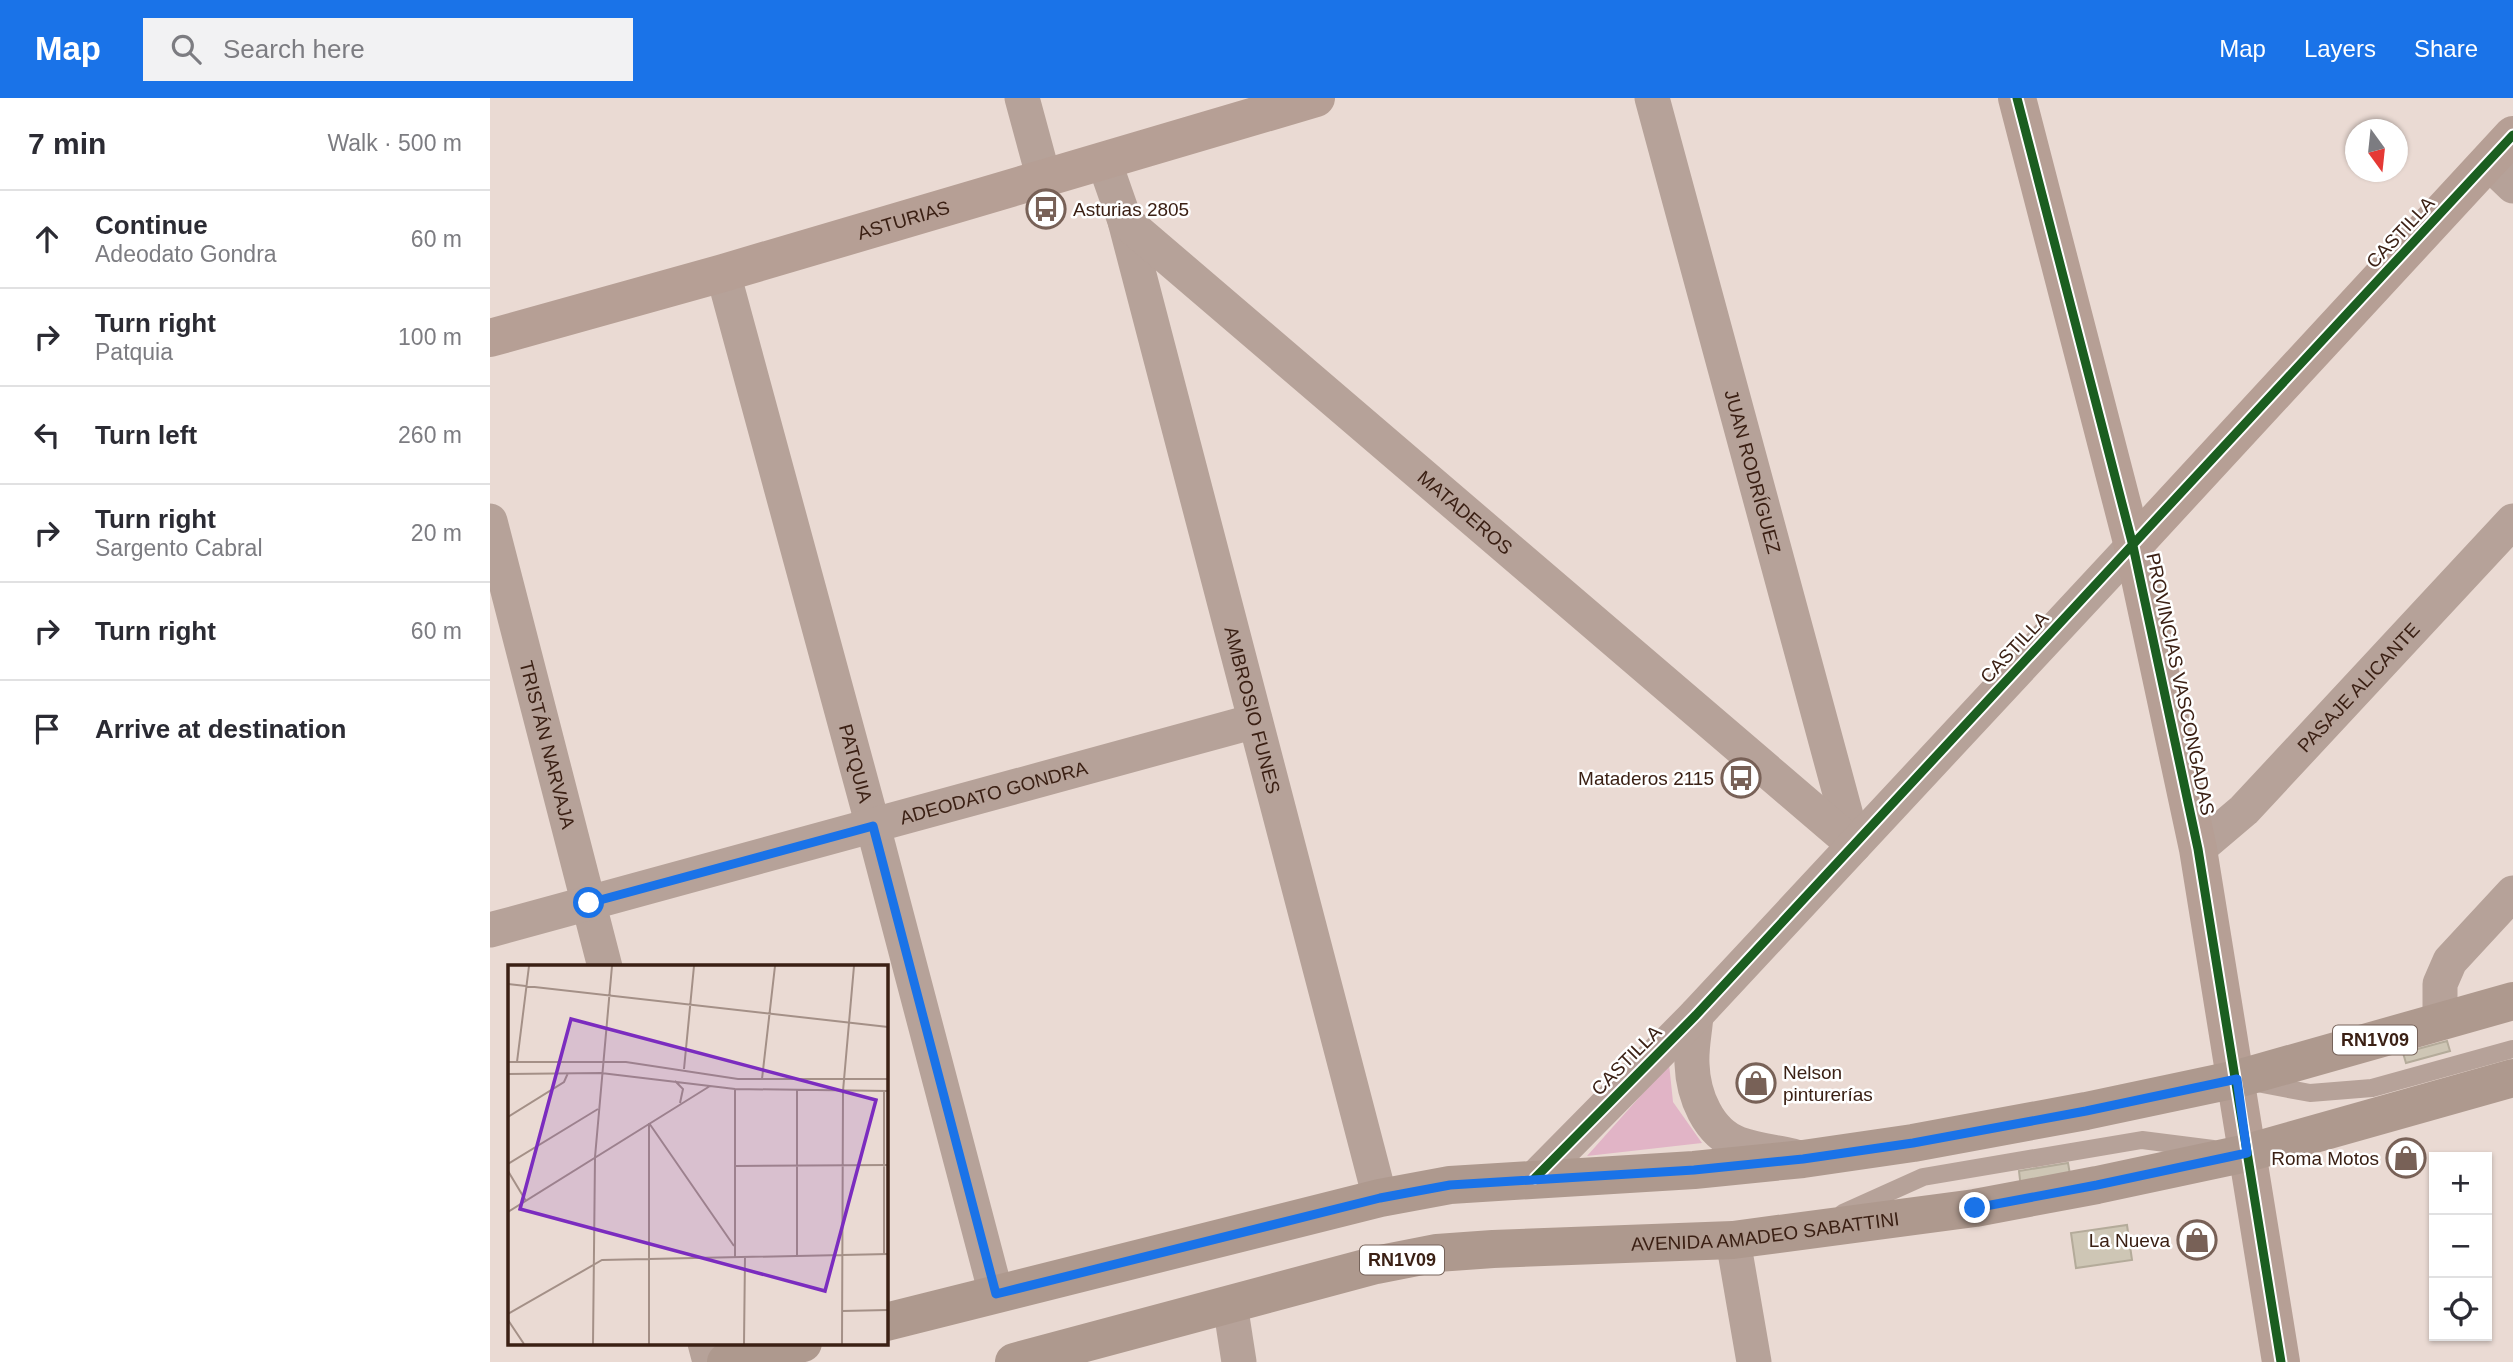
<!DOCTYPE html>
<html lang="en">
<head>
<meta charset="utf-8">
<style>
	body { margin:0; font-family:Helvetica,sans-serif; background:#f2f2f3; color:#2b2b33 }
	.controls { position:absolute; right:21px; bottom:21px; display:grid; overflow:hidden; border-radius:0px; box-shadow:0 2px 5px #0004 }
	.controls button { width:63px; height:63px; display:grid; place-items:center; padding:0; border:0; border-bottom:2px solid #e1e1e2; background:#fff; color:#2b2b33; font:35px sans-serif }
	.compass { position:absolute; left:1855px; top:21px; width:63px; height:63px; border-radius:50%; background:#fff; box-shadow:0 2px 5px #0004; rotate:165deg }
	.stop { position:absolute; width:21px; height:21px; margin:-16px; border:5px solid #1a73e8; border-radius:50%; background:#fff }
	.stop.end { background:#1a73e8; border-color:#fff; box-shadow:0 2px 7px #0008 }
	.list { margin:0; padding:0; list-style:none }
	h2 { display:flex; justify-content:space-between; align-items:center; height:91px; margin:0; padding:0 28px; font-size:30px }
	h2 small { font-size:23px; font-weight:400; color:#7c7c81 }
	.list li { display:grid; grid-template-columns:46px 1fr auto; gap:21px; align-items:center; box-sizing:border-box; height:98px; padding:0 28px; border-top:2px solid #e1e1e2 }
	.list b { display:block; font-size:26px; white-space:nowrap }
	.list p { margin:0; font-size:23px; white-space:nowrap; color:#7c7c81 }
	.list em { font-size:23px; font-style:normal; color:#7c7c81 }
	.icon { flex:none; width:38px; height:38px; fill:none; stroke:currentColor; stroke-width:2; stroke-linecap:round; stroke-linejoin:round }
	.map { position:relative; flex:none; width:2023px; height:1264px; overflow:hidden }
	header { display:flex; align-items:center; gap:42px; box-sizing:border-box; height:98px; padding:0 35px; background:#1a73e8; color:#fff }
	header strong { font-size:33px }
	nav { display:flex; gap:38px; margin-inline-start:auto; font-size:24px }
	.search { width:490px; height:63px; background:#f2f2f3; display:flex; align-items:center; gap:18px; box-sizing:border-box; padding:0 24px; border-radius:0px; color:#7c7c81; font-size:26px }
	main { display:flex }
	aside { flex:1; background:#fff }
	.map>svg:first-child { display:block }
	.green { fill:#e1b4c6 }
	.building { fill:#cec6b5; stroke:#b4ab9a; stroke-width:2 }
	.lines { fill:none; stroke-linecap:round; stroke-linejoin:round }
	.lane { stroke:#b6a299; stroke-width:18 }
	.street { stroke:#b6a299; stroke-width:35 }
	.secondary { stroke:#b69f95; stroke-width:38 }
	.primary { stroke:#ae998e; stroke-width:38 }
	.cycleway-casing { stroke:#fff; stroke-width:13 }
	.cycleway { stroke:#1b5e20; stroke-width:9 }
	.route { stroke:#1a73e8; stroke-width:9 }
	.labels { text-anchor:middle; stroke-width:5; stroke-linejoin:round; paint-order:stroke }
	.shield { fill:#fff; stroke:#76635a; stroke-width:2 }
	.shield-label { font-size:18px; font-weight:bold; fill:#3b2014 }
	.poi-label { font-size:19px; fill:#3b2014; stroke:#fff; text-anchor:end }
	.street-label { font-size:19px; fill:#3b2014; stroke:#fff }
	.inset-road { fill:none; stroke:#a49087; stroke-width:2 }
	.view { fill:#7b2cbf; fill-opacity:0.15; stroke:#7b2cbf; stroke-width:3.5 }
	.inset-edge { fill:none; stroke:#3b2014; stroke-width:3.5 }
</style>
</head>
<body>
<header>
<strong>Map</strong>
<div class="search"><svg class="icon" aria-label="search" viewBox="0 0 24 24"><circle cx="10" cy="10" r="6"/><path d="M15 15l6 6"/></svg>Search here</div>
<nav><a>Map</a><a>Layers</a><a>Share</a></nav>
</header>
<main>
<aside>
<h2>7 min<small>Walk · 500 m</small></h2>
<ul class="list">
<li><svg class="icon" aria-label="ahead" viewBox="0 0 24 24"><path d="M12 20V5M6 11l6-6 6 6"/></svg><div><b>Continue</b><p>Adeodato Gondra</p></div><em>60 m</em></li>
<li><svg class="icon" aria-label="right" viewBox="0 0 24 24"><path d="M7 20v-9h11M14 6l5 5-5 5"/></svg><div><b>Turn right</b><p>Patquia</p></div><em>100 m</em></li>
<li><svg class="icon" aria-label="left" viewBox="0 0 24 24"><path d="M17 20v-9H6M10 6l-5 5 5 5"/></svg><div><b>Turn left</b></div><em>260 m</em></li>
<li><svg class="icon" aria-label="right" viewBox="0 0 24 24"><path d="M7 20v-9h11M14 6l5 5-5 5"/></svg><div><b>Turn right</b><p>Sargento Cabral</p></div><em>20 m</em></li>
<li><svg class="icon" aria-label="right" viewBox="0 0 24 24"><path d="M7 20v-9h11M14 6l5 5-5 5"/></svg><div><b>Turn right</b></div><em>60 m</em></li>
<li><svg class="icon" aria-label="arrive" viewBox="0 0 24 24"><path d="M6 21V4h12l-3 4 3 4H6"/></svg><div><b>Arrive at destination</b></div></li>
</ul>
</aside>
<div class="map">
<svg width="2023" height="1264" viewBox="0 0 2023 1264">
	<rect width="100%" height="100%" fill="#eadad3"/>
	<path class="green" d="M1179,966L1183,1004L1212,1045L1097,1058Z"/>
	<path class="building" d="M1957,943L1960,953L1916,965L1913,955Z
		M1578,1065L1581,1082L1531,1090L1529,1073Z
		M1637,1127L1642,1162L1586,1170L1581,1135Z"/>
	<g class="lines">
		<path class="lane" d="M1767,985L1820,995L1882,990L2023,951
			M1353,1115L1433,1079L1652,1042L1723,1051"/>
		<g class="street">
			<path d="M532,0L554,81"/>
			<path id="s1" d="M1162,0L1364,747"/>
			<path id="s2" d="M614,63L635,123L890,1100"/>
			<path d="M1998,64L2023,88"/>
			<path id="s3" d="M635,123L1364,747"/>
			<path id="s4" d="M233,175L383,728L506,1196"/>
			<path id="s5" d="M0,423L115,869"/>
			<path id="s6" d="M1708,751L1754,712L2023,423"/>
			<path id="s7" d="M0,832L765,623"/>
			<path d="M1206,917C1205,933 1201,950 1202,966C1203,997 1218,1035 1249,1046C1266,1052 1285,1054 1303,1058"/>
			<path d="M1950,923V886L1960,863L2023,795"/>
			<path d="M1045,1080L1206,917L1643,448"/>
			<path d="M1243,1142L1264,1264"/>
			<path d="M740,1206L749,1264"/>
			<path d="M215,1245L220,1264"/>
		</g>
		<g class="secondary">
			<path d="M1527,0L1643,448L1708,751L1791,1264"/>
			<path id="s8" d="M0,240L233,175L826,0"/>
			<path d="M1643,448L2023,37"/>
		</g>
		<g class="primary">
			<path d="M396,1224L890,1100L960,1087L1204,1072L1313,1061L1423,1045L1596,1013L1747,981L2023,903"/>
			<path d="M236,1264L313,1245"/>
			<path id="s9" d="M524,1264L886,1167L947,1155L1003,1151L1243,1142L1485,1110L1607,1087L1757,1055L2023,980"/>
		</g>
		<g class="cycleway-casing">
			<path id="cycleway" d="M1527,0L1643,448L1708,751L1791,1264
				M1045,1080L1206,917L2023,37"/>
		</g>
		<use href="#cycleway" class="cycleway"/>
	</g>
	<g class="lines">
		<path class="route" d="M99,805L383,728L506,1196L890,1100L960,1087L1204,1072L1313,1061L1423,1045L1596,1013L1747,981L1757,1055L1607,1087L1485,1110"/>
	</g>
	<defs>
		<g id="bus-ring" transform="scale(2.0125)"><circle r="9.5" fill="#fff" stroke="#786157" stroke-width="1.5"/><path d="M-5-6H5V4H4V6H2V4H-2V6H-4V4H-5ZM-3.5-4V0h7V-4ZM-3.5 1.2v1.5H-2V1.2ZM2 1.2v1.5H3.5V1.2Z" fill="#786157"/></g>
		<g id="shop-ring" transform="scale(2.0125)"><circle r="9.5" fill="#fff" stroke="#786157" stroke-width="1.5"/><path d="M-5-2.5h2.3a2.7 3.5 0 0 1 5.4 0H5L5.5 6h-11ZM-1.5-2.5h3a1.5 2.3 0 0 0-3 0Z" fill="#786157"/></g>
	</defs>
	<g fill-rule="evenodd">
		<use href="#bus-ring" x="556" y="111"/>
		<use href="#bus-ring" x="1251" y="680"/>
		<use href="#shop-ring" x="1266" y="985"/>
		<use href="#shop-ring" x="1916" y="1060"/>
		<use href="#shop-ring" x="1707" y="1142"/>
	</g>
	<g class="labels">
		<g class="shield">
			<rect x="1843" y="927.5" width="84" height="29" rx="5"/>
			<rect x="870" y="1147.5" width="84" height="29" rx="5"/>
		</g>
		<g class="shield-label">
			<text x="1885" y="948">RN1V09</text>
			<text x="912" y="1168">RN1V09</text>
		</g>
		<g class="poi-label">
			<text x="583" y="118" text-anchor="start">Asturias 2805</text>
			<text x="1224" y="687">Mataderos 2115</text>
			<text x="1293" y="981" text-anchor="start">Nelson<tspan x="1293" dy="22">pinturerías</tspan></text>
			<text x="1889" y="1067">Roma Motos</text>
			<text x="1680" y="1149">La Nueva</text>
		</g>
		<g class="street-label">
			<text dy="7" stroke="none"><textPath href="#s8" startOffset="430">ASTURIAS</textPath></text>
			<text transform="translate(1910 134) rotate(-47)" y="7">CASTILLA</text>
			<text dy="7" stroke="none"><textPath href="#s1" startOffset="387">JUAN RODRÍGUEZ</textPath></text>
			<text dy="7" stroke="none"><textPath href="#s3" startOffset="448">MATADEROS</textPath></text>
			<text transform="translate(1524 549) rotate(-47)" y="7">CASTILLA</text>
			<text transform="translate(1691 586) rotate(78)" y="7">PROVINCIAS VASCONGADAS</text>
			<text dy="7" stroke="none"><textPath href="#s6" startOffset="228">PASAJE ALICANTE</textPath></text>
			<text dy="7" stroke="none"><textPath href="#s2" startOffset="569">AMBROSIO FUNES</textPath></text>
			<text dy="7" stroke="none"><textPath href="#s5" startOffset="231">TRISTÁN NARVAJA</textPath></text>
			<text dy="7" stroke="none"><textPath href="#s4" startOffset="508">PATQUIA</textPath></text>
			<text dy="7" stroke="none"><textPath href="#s7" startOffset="522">ADEODATO GONDRA</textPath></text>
			<text transform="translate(1136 962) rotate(-45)" y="7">CASTILLA</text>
			<text dy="7" stroke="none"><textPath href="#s9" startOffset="766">AVENIDA AMADEO SABATTINI</textPath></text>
		</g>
	</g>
	<g transform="translate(18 867)">
		<rect width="380" height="380" fill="#eadad3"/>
		<path class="inset-road" d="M0,19L380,62M0,97H118L230,114H380M9,97L21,1M176,104L186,1M0,109L93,108L227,124L380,126M254,114L267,1M167,116L175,124L172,138M0,152L56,117L60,108M141,158L226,281M0,199L90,144M227,201L380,200M0,206L18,236M0,247L202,121M376,289V126M289,290V125M227,292V124M334,346L380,345M0,349L94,295L380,289M0,355L16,379M85,379L87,192L104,1M141,379V158M236,379L237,291M334,379L335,126L346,1"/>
		<path class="view" d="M63,54L368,135L317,326L12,244Z"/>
		<rect width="380" height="380" class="inset-edge"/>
	</g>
</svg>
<div class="controls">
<button>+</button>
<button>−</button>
<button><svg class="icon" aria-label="locate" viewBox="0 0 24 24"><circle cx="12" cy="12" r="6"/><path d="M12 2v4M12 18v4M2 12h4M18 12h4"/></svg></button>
</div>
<svg class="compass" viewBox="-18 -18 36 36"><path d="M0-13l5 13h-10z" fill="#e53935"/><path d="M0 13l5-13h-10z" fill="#7c7c81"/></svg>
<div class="stop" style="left:99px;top:805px"></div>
<div class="stop end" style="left:1485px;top:1110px"></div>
</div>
</main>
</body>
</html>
